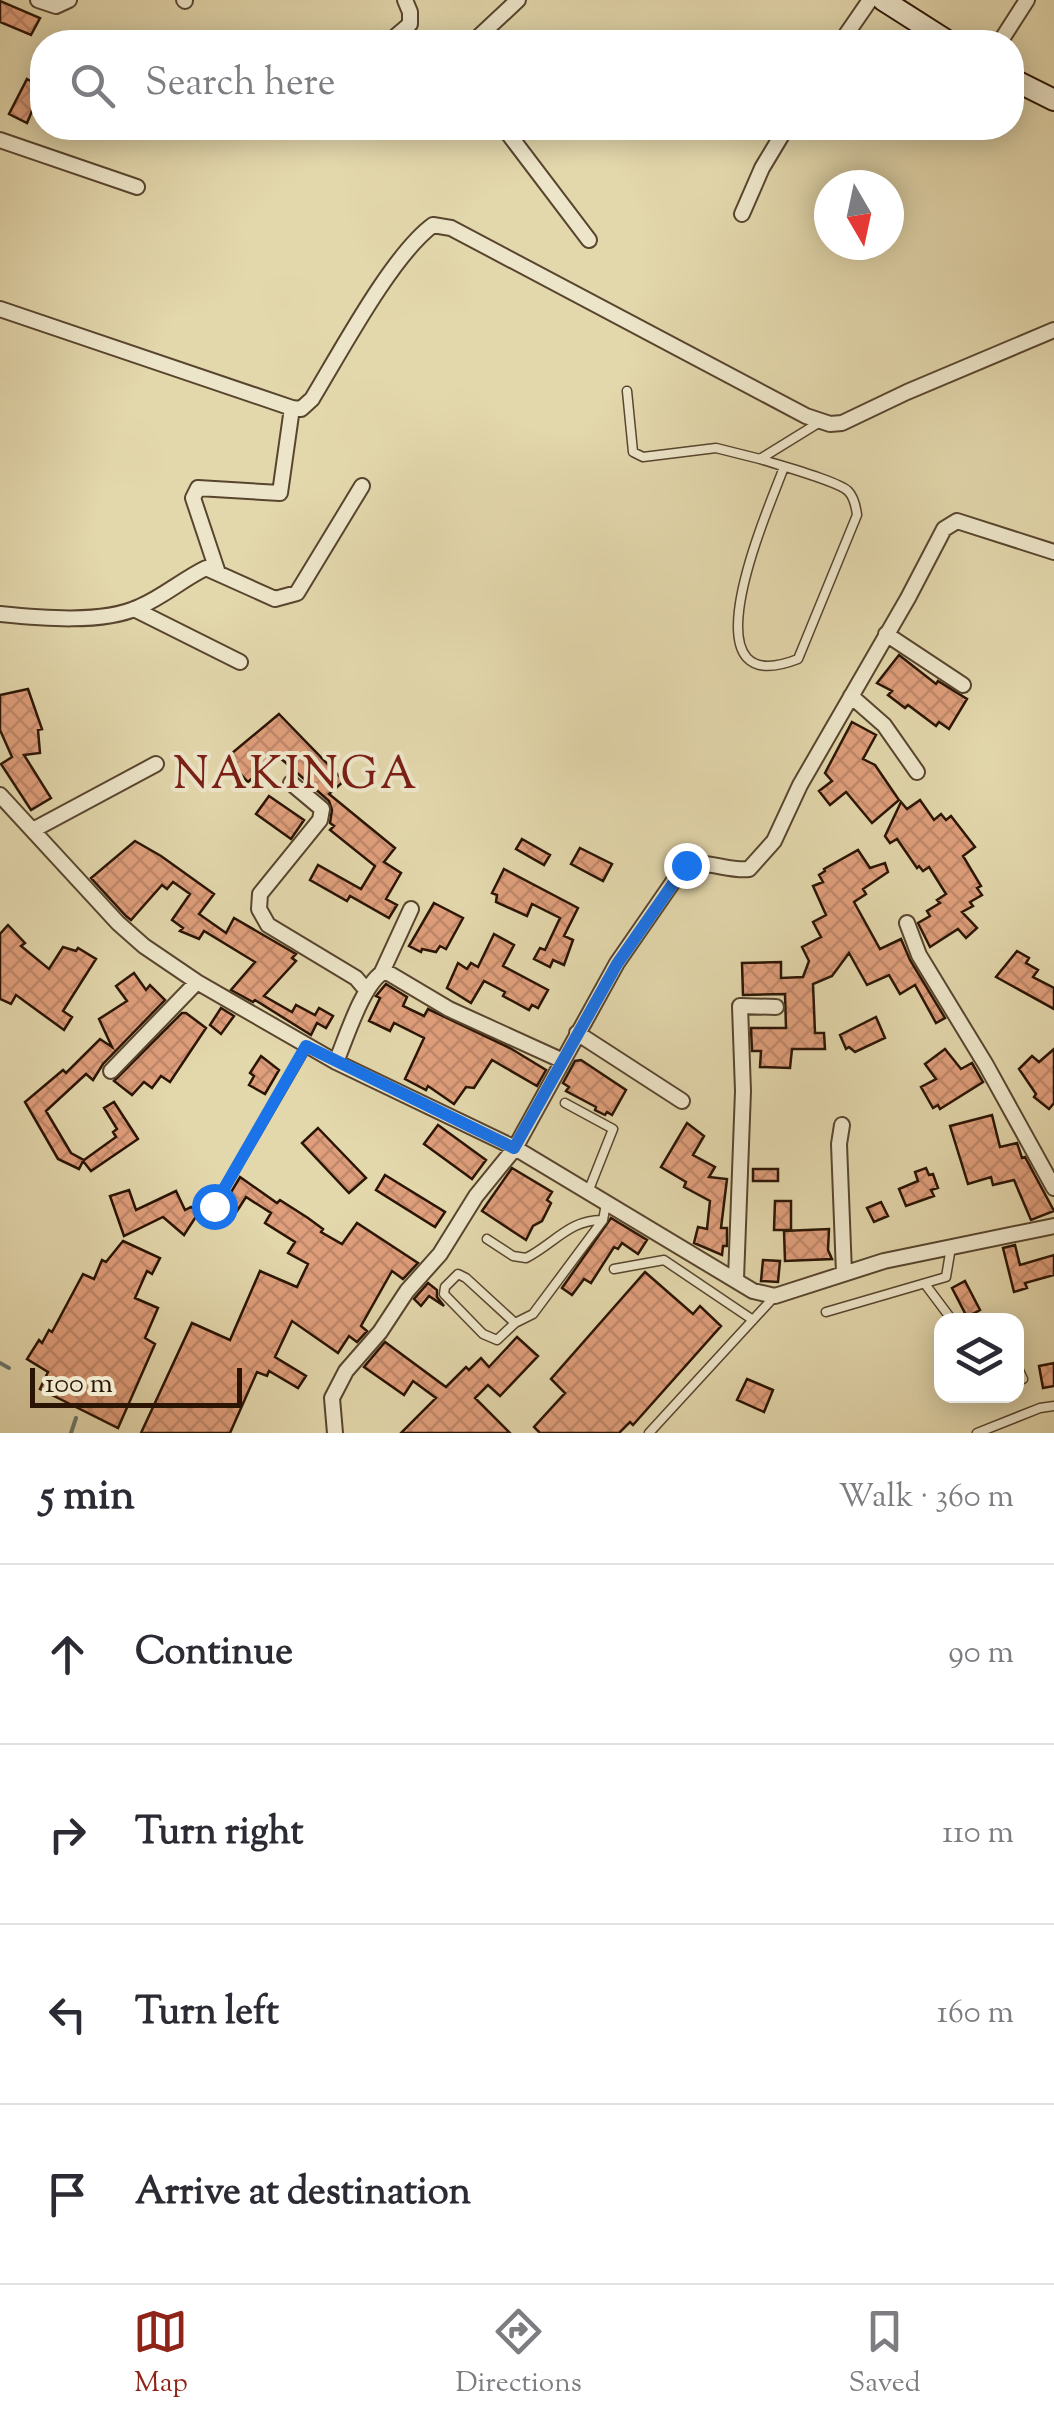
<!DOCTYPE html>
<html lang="en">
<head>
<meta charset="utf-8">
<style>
	body { margin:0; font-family:"Sorts Mill Goudy",serif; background:#f7f7f7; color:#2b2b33 }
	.controls { position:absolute; right:30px; bottom:30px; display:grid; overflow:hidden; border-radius:20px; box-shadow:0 5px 25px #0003 }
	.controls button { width:90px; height:90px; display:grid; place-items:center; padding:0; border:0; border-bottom:2px solid #e1e1e2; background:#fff; color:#2b2b33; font:50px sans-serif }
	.compass { position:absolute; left:814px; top:170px; width:90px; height:90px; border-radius:50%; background:#fff; box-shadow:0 5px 25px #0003; rotate:171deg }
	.scale { position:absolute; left:30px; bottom:25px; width:212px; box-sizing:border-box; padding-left:10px; border:5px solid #2a1404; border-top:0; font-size:28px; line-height:35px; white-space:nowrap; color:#2a1404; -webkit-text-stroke:8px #ede5c9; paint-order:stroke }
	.stop { position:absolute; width:30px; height:30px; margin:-22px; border:8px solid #1a73e8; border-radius:50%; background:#fff }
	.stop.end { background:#1a73e8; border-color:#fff; box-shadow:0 2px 10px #0008 }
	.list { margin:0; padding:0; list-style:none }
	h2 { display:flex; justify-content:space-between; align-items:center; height:130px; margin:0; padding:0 40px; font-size:42px }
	h2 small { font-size:32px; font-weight:400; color:#7c7c81 }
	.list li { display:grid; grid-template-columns:65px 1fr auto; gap:30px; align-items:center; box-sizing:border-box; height:180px; padding:0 40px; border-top:2px solid #e1e1e2 }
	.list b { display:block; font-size:38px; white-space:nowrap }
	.list em { font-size:32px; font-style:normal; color:#7c7c81 }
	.icon { flex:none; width:55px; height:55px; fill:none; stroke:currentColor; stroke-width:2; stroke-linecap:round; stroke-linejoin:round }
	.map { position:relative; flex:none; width:1054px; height:1433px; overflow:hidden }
	.search { position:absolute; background:#fff; box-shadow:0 5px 25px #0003; left:30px; right:30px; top:30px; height:110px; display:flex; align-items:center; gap:25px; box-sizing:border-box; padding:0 35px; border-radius:40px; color:#7c7c81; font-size:38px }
	.sheet { height:850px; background:#fff }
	nav { display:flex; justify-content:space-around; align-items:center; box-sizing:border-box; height:140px; border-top:2px solid #e1e1e2; background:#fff; font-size:28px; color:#7c7c81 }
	nav a { display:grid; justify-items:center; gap:5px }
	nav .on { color:#8f2418 }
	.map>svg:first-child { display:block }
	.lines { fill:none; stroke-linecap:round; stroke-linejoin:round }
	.stream { stroke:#6b766a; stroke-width:4 }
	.building { fill:url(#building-cross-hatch); stroke:#2a1404; stroke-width:2.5 }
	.lane-casing { stroke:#58452e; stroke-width:11 }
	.street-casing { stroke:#58452e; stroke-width:18 }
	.secondary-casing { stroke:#2a1404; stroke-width:24 }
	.lane { stroke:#ede5c9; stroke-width:8 }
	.street { stroke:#ede5c9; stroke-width:14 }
	.secondary { stroke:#ede5c9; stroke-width:20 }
	.route { stroke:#1a73e8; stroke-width:12 }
	.labels { text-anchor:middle; stroke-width:8; stroke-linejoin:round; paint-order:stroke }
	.quarter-label { font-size:45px; letter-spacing:2.5px; fill:#7a1f14; stroke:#ede5c9 }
</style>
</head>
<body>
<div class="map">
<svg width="1054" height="1433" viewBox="0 0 1054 1433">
	<defs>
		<pattern id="building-cross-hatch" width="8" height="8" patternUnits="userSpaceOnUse" patternTransform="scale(2.5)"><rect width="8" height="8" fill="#e09f7c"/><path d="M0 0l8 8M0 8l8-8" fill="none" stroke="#c0886a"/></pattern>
	</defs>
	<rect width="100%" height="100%" fill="#e3d7ac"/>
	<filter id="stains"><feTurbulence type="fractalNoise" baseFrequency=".002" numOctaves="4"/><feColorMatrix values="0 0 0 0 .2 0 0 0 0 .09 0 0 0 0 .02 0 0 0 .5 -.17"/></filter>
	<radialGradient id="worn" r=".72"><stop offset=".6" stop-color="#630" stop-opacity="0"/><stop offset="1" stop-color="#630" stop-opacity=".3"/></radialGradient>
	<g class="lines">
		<path class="stream" d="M0,1363L9,1368
			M71,1433L76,1418"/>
	</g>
	<path class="building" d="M0,1L40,18L31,35L0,22Z
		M27,79L42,87L27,123L9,114Z
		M899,655L936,684L938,681L967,699L949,729L939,722L936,726L908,705L905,708L888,695L892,691L877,683Z
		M28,689L42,729L38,730L40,753L24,755L51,798L31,810L1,764L12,757L0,730V695Z
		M279,714L344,781L329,794L395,848L384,862L401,873L386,899L397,905L389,918L350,896L347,901L310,880L318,865L361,889L375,866L330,830L334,826L330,823L332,810L329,801L278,756L248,782L226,758Z
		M852,722L876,735L863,759L875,765L899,800L872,823L846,792L830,805L819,791L832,781L825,773Z
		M269,796L304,820L291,839L256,814Z
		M920,800L934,820L941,814L946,820L951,816L975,847L963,856L981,886L977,888L982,895L970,902L973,906L962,912L977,928L966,938L958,929L930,947L918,923L930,916L927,911L940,903L937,900L946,894L929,867L923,871L919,866L917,868L897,839L890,843L885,836L901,802L907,809Z
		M522,839L550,855L544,865L516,849Z
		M135,841L161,856L214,894L199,914L226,933L234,918L296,954L292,958L296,961L264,996L292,1012L296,1005L315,1015L319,1008L333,1016L326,1028L317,1023L311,1035L255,1000L253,1002L231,990L255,962L204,931L199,939L180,931L183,928L172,920L190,894L173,882L167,889L162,885L131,920L126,916L91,878Z
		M580,848L612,864L603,881L571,864Z
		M858,850L870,868L885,863L888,872L863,889L866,894L854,902L880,949L901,939L910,960L945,1018L936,1023L915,985L900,994L889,975L867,985L849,953L832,976L813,984L815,1033H824L825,1049H792L790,1068L760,1067L761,1051H752L751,1028H786L785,994L743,995L742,963L781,962V978L803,977L809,961L802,947L821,937L813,922L826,915L813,886L823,882L819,875L825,871L824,869Z
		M504,869L578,908L564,936L573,940L564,965L553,960L550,967L534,959L540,948L545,950L560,918L532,904L527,916L496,902L497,895L492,893Z
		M434,903L463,918L446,949L440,946L436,952L422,949L421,952L409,946Z
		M8,925L25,943L21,946L49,969L63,947L76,951L78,948L96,959L63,1011L72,1017L64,1030L16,995L11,1004L0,999V934Z
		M494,934L514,945L503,966L548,990L538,1008L532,1005L529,1010L503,996L505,992L484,981L471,1003L447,988L458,963L467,969L471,963L478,967Z
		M1017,951L1029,958L1026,963L1038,970L1033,977L1054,988V1009L996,977Z
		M134,973L146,990L150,985L165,1000L103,1064L93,1080L86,1074L46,1111L71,1153L84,1160L116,1137L113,1132L117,1129L104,1108L114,1102L138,1139L91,1171L83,1161L79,1169L58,1159L25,1102L63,1070L66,1073L100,1039L112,1047L99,1019L127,1001L116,986Z
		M386,984L407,997L403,1006L424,1016L428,1009L510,1048L546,1070L537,1086L492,1060L474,1088L466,1087L454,1104L428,1086L426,1090L405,1079L424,1038L394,1023L390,1031L369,1021L380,998L376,996Z
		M221,1008L234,1016L221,1034L210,1025Z
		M182,1013H186L206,1028L170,1082L161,1076L152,1088L144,1082L132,1095L114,1081Z
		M876,1017L885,1038L855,1052L849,1047L846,1049L840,1035Z
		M945,1049L961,1069L972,1063L983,1082L940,1109L938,1105L933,1108L921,1087L936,1079L925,1064Z
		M1054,1049V1103L1049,1109L1034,1097L1036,1094L1019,1069L1032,1056L1039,1062Z
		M261,1056L279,1070L265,1094L249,1085L254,1076L250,1073Z
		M581,1060L626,1090L612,1115L607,1112L605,1115L595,1110L596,1107L566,1091L569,1087L563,1083L575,1061Z
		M992,1115L1000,1147L1017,1143L1022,1158L1025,1157L1054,1211L1031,1220L1014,1180L993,1185L991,1177L968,1184L950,1126Z
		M687,1123L704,1136L693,1155L715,1167L709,1177L727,1179L721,1228H727V1246H723L722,1255L694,1243L698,1227L707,1229L710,1201L684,1187L686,1182L661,1167Z
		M438,1125L486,1160L472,1179L424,1144Z
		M318,1128L366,1178L349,1193L302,1143Z
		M512,1168L552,1192L547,1200L551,1203L542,1221L533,1226L526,1240L482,1211Z
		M926,1168L929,1175L933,1174L938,1188L931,1190L934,1196L906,1206L899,1189L918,1181L915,1172Z
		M753,1169H778V1181H753Z
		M385,1175L445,1212L435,1227L376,1190Z
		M240,1177L277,1203L280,1200L308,1218L323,1229L321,1232L342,1244L357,1223L418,1263L403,1279L392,1271L361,1326L367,1331L357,1342L349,1336L338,1353L292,1321L275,1357L306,1376L298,1388L269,1371L267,1376L257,1372L230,1433H141L192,1323L230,1340L260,1271L297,1287L308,1264L288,1253L295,1242L265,1223L271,1213L246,1197L237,1211L224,1204Z
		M129,1190L136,1210L176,1191L185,1210L191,1207L199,1212L184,1235L163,1217L124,1236L110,1196Z
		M775,1201H791V1230H774Z
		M881,1202L888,1216L874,1222L867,1208Z
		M611,1218L647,1240L638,1254L622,1243L618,1249L614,1247L591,1283L584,1279L572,1295L562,1288Z
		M829,1229L828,1250L832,1259L785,1261L784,1231Z
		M123,1241L160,1258L152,1274L147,1271L135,1298L158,1308L145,1338L155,1344L118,1428L40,1389L48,1372L27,1359L39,1340L42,1343L49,1330L52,1332L83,1274L94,1279L102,1260L106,1262Z
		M1015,1245L1020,1265L1054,1255V1275L1025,1283L1027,1288L1014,1292L1003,1248Z
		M763,1260L780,1261L778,1282L761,1281Z
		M645,1272L693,1314L700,1306L721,1326L633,1425L630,1422L619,1433H540L534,1427L565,1393L551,1379Z
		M965,1281L980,1310L967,1317L952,1288Z
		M428,1283L437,1290V1297L444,1306L429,1296L421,1306L414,1299Z
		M517,1337L538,1356L500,1396L488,1385L475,1398L510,1433H401L436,1398L413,1381L404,1395L364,1367L385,1342L446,1387L466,1367L469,1370L481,1358L489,1367Z
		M1054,1363V1386L1043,1388L1039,1366Z
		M747,1379L773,1390L764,1412L737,1400Z"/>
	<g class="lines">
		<g class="lane-casing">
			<path id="lane" d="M627,391L633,452L643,457L716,448L760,459L820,422
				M760,459C778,465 838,481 848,491C854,497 856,507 857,515L798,659C680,705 770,506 784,467
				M565,1103L613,1129L588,1192
				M214,1206L307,1046
				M487,1239L513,1256L526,1258C554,1244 570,1219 603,1220
				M614,1269L664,1260L753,1320
				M925,1284L952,1320
				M826,1312L946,1277L951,1247
				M515,1323L466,1278L458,1274L445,1287L444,1294L483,1334L497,1340L515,1323L533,1314L603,1220L606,1204
				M1016,1364L1023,1379
				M649,1433L775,1296
				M977,1433L1040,1408L1054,1406"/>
		</g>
		<g class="street-casing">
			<path id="street" d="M38,0L56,6L69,0
				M184,0L185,1
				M389,42L410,24V12L405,0
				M473,42L518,0
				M841,42L870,0
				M1000,42L1027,0
				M504,128L589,240
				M0,140L137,187
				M742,214L762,168L786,128
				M0,309L292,408L301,409L312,399C340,353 392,255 433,225L451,228L806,416L830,424L842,423L907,392L1054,330
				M217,570L193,498L198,488L280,493L292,408
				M134,609L240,662
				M0,614C40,618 103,624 139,607C163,597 183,579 206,568L275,599L297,593L362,486
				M886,634L963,685
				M851,696L884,725L917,772
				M291,783L322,809L320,820L260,894L259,909L268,925L356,978L367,991
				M0,795L118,923L144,946L197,982L336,1062L515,1148L753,1291L775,1296L884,1261L1054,1226
				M33,830L156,764
				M907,923L919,955L986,1065L1054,1188
				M382,972L411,909
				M577,1033L682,1101
				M336,1062C346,1039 363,982 385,971L449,1009L561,1060
				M111,1071L197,982
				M842,1125L839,1144L844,1273
				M736,1279L743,1091L740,1006L776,1007
				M335,1433L332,1398L346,1371L380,1332L407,1291L440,1254L476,1196L515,1148L617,963L682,869C700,856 727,872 749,869L774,841L800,785L908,598L944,529L957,521L1054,552"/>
		</g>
		<g class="secondary-casing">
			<path id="secondary" d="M883,0L949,42
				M1012,79L1054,100"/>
		</g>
		<use href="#lane" class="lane"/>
		<use href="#street" class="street"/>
		<use href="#secondary" class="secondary"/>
	</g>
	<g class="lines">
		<path class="route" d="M214,1206L306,1046L514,1148L617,964L686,865"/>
	</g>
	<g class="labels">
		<g class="quarter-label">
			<text x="296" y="788">NAKINGA</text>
		</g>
	</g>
	<rect width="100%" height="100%" filter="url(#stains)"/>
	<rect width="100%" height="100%" fill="url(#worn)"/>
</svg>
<div class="controls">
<button><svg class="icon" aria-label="layers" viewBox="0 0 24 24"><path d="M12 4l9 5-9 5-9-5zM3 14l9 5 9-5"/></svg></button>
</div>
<svg class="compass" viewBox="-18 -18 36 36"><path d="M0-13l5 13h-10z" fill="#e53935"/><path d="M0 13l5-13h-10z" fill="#7c7c81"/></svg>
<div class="scale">100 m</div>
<div class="stop" style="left:214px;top:1206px"></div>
<div class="stop end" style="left:686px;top:865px"></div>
<div class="search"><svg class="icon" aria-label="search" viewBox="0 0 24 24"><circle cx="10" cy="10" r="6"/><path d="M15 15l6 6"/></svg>Search here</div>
</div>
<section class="sheet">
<h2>5 min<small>Walk · 360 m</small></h2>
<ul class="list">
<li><svg class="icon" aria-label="ahead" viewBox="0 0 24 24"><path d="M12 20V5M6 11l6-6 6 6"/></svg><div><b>Continue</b></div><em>90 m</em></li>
<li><svg class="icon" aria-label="right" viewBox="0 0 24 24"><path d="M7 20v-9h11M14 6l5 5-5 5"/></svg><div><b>Turn right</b></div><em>110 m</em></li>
<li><svg class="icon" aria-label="left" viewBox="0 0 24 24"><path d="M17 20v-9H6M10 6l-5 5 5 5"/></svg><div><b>Turn left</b></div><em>160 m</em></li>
<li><svg class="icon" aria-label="arrive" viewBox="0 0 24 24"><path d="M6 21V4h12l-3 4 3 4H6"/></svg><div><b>Arrive at destination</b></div></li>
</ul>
</section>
<nav>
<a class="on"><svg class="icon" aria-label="map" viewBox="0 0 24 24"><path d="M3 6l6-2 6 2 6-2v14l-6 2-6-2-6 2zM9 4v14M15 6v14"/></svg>Map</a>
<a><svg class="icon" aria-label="directions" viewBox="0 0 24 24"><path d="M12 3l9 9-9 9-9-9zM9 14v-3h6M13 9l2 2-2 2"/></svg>Directions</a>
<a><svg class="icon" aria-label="saved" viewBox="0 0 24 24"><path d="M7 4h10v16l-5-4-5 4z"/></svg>Saved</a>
</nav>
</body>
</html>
